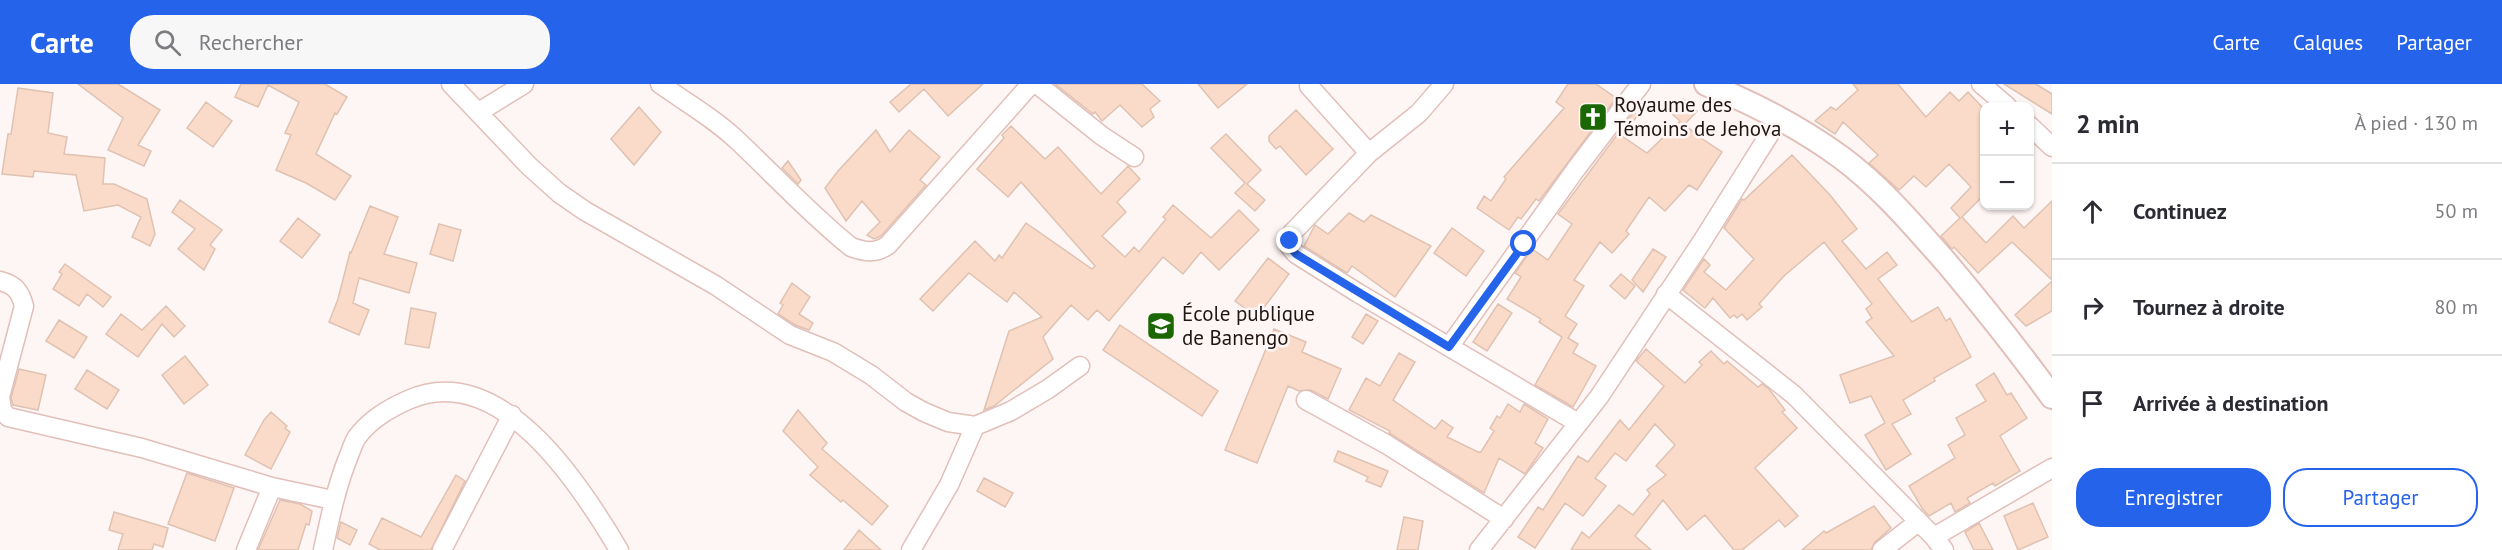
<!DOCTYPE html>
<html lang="fr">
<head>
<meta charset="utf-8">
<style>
	body { margin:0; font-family:"PT Sans",sans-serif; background:#f7f7f7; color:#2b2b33 }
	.controls { position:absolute; right:18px; top:18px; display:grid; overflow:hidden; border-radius:12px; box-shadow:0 2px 4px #0004 }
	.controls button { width:54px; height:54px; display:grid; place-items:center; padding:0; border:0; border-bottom:2px solid #e1e1e2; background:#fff; color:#2b2b33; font:30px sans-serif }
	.stop { position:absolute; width:18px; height:18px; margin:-14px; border:4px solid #2563eb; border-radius:50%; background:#fff }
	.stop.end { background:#2563eb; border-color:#fff; box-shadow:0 2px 6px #0008 }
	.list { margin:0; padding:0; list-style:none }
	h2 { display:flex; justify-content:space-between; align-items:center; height:78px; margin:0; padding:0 24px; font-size:26px }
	h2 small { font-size:20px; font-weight:400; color:#7c7c81 }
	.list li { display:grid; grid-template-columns:39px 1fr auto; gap:18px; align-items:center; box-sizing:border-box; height:96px; padding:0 24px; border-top:2px solid #e1e1e2 }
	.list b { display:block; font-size:22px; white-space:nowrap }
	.list em { font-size:20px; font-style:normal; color:#7c7c81 }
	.actions { display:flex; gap:12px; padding:18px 24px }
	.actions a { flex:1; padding:14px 0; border:2px solid #2563eb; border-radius:24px; text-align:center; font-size:21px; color:#2563eb }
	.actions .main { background:#2563eb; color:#fff }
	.icon { flex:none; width:33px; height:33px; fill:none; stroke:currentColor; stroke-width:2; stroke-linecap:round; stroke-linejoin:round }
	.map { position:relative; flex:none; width:2052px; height:466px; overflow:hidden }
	header { display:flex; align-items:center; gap:36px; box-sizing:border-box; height:84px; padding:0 30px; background:#2563eb; color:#fff }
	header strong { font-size:28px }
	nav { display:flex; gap:33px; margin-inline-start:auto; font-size:21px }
	.search { width:420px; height:54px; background:#f7f7f7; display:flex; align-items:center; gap:15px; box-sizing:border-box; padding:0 21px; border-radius:24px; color:#7c7c81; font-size:22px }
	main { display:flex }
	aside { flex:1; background:#fff }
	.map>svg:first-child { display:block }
	.building { fill:#fadbca; stroke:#dfc2b1; stroke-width:1.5 }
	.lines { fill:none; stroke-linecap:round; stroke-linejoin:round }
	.minor-casing { stroke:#e2bfb9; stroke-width:21 }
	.tertiary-casing { stroke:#e2bfb9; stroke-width:26 }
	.minor { stroke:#fff; stroke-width:18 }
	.tertiary { stroke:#fff; stroke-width:22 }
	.route { stroke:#2563eb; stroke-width:8 }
	.labels { text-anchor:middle; stroke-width:5; stroke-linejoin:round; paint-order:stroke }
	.poi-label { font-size:21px; fill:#211513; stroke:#fef6f5; text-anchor:start }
</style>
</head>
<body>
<header>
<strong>Carte</strong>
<div class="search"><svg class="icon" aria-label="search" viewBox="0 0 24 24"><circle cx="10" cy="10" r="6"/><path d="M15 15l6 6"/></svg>Rechercher</div>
<nav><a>Carte</a><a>Calques</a><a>Partager</a></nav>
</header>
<main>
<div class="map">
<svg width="2052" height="466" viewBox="0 0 2052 466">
	<rect width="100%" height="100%" fill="#fef6f5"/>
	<path class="building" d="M78,0H118L160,26L138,61L151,67L144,82L108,66L123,34Z
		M241,0H325L347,13L337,30L335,29L316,70L351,92L335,116L306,99L276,86L291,51L285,49L299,18L268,1L258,23L235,13Z
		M911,0H983L948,32L924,5L899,28L890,18Z
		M1055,0H1142L1160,17L1150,25L1154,33L1142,43L1120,21L1102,37L1095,28L1093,30Z
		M1198,0H1247L1218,24Z
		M1568,0H1596L1616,14L1539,117L1536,115L1521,135L1518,133L1509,146L1477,124L1484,112L1491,117L1506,95L1504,93L1564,24L1556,18Z
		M1853,0H1898L1926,33L1950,8L1959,17L1968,8L1984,25V117L1981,114L1962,133L1986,159L2013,132L2024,144L2052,117V196L2012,158L1978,189L1954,163L1952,165L1941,152L1960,134L1951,124L1971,103L1949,80L1926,103L1914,92L1899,106L1869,79L1878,71L1843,38L1835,50L1815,37L1831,23L1836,26L1858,6Z
		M2004,0H2036L2052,10V30Z
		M18,4L53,9L48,49L67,53L64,70L105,74L103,100H114L147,115L155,150L150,162L132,153L141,133L118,121L84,127L76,91L34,87L33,93L2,90L8,50H11Z
		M1683,15L1697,27L1685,40L1695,50L1722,68L1697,106L1689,101L1665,127L1649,113L1626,147L1629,150L1612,169L1600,158L1574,196L1584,202L1565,232L1577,240L1568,254L1578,260L1573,269L1596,282L1573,323L1535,301L1562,253L1539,238L1541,235L1507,215L1521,193L1515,189L1532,165L1548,176L1572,140L1558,130L1634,28L1638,31L1622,52L1647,69L1680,37L1671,29Z
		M206,18L232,37L213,63L187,44Z
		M639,23L661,48L634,81L611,55Z
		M1296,26L1333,65L1306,91L1280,62L1276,65L1269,57V52Z
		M1011,42L1045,75L1058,63L1101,110L1128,82L1140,95L1117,118L1126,128L1102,152L1125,173L1134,163L1139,168L1166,135L1163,133L1173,121L1211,154L1239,126L1259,146L1219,186L1201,168L1183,190L1163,173L1109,237L1097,226L1088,236L1071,221L1043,253L1053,275L994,322L984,326L1009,247L1042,233L1014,208L1007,218L969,189L933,227L920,215L975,157L995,177L999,171L1002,174L1026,139L1092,185L1095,182L1021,98L1008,113L977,85L1004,54L1002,51Z
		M876,46L890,68L909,46L940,73L920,96L926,101L881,152L874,155L867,151L880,138L862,117L846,137L825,104L838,87Z
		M1226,50L1261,86L1247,100L1265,116L1255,127L1235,109L1245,99L1211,64Z
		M1792,71L1830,111L1857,145L1842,157L1866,185L1887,168L1897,181L1878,195L1912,238L1938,223L1946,237L1950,234L1971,273L1934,294L1935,297L1903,316L1911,330L1892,340L1911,370L1886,386L1865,351L1885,339L1871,312L1850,319L1840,291L1894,272L1866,238L1872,234L1866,225L1872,220L1824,158L1784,192L1759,220L1762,223L1747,236L1742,230L1737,234L1734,231L1730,234L1713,214L1705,224L1683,206L1704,175L1710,181L1704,188L1726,206L1754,175L1724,144L1742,115L1744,116Z
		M788,77L801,96L798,100L782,84Z
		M180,116L222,146L210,161L215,165L204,186L178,165L195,145L172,128Z
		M370,122L398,133L384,170L417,179L409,209L359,194L353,219L369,226L359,251L329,238L338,215L350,168L351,169Z
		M1349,129L1364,138L1371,131L1431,162L1395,213L1352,182L1347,189L1304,162L1315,141L1328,150Z
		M298,134L320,151L302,174L280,157Z
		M439,140L461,146L453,177L430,170Z
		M1452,144L1484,167L1466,192L1434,169Z
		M1653,165L1666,173L1643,208L1632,196Z
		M1268,174L1289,190L1257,233L1235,217Z
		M65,180L111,213L103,223L87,210L79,222L53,205L62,190L59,188Z
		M1621,190L1635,202L1625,215L1610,202Z
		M2052,197V227L2026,242L2015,231Z
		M792,199L810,213L799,230L813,239L809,246L795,241L778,230L783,221L780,219Z
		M1498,220L1512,229L1487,267L1473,258Z
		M166,222L185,242L174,253L162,240L138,273L106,250L121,230L142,246Z
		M411,224L436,229L429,264L405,260Z
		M1366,230L1378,237L1363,260L1352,253Z
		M59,236L87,253L74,274L46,257Z
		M1120,241L1218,307L1202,332L1103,266Z
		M1274,245L1306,258L1302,268L1341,285L1328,315L1311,306L1299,307L1288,302L1257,379L1225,366Z
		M1646,265L1685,299L1702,281L1699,278L1711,267L1724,280L1727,277L1758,303L1762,300L1769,305L1785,326L1782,328L1797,344L1755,384L1798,432L1785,443L1779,436L1742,466H1734L1705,431L1687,446L1663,416L1635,452L1651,466H1571L1582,448L1589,454L1619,421L1633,431L1650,410L1647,406L1666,391L1656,382L1675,361L1655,340L1626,377L1615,369L1595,394L1606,402L1583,432L1565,419L1535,464L1518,453L1538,423L1543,426L1578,372L1588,378L1620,336L1629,346L1664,302L1636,277Z
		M1399,269L1415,278L1393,316L1435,345L1442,336L1453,344L1447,353L1478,368H1481L1494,347L1490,344L1497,332L1500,334L1508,320L1520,328L1524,320L1548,335L1535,359L1543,364L1525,390L1499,374L1484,409L1389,349L1390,347L1349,326L1366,294L1380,302Z
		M185,272L208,301L184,320L162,291Z
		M19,285L46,291L38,326L13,321L11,314Z
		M87,286L119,306L107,325L75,305Z
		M1994,289L2007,311L2011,309L2027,334L2000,352L2020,387L1995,402L1993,399L1967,414L1970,419L1955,428L1951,419L1929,432L1922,424L1909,402L1955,374L1948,361L1965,351L1956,334L1986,317L1976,301Z
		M798,326L827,359L822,365L888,422L872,441L843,416L841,418L810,391L818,383L783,347Z
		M271,328L287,342L285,344L290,348L271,385L245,371L264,336Z
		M1338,367L1388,387L1381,403L1366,397L1368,393L1334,377Z
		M187,389L234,404L215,457L168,440Z
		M456,391L465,397L431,466H380L369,460L382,434L421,453Z
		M984,394L1013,409L1005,423L977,407Z
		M280,416L300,420L312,427L309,441L306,440L298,466H258Z
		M2033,419L2048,453L2018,466L2004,432Z
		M1874,422L1891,444L1875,458L1871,466H1802L1824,447L1826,449Z
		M114,428L168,444L163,463L154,460L152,466H118L123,450L109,446Z
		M1404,433L1423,437L1418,466H1397Z
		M341,438L357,446L350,461L337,454Z
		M1979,439L1993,466H1974L1965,448Z
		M859,446L881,466H844Z"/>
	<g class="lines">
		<g class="minor-casing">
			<path id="minor" d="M451,0L529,82L559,109L585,127L715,201L790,251L833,268L871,291L906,318L924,328L948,338L975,342L1011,327L1048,305L1080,282
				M660,0C687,19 715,35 739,58C776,93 811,131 851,163C865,168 876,170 888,161L1031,0
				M1037,0L1102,52L1134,73
				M1444,0L1419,29L1369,69L1292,149L1290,163L1296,170L1358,209L1578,339
				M1981,0L2007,22
				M1309,2L1369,69
				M479,28L524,0
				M2030,42L2052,63
				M0,197C15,201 20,207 24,222L0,313L2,326L8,333L142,364L272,403L333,416
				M1666,210L1794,311L1934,453L1944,466
				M1449,263L1576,85L1641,0
				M1306,316L1386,360L1504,435
				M1934,453L2052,384
				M246,466L272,403
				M323,466C330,434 336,404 348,374C351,367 353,359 357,353C371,335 388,325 408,316C500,275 580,400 619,466
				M442,466L512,331
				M911,466L949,401L975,342
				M1479,466L1599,313L1701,159L1779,35
				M1882,466L1918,438"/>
		</g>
		<g class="tertiary-casing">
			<path id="tertiary" d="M1706,0C1753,19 1801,44 1842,74C1881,103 1913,141 1945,177C1982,221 2018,266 2052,313"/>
		</g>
		<use href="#minor" class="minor"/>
		<use href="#tertiary" class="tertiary"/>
	</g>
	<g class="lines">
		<path class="route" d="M1290,157V163L1296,170L1449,263L1524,160"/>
	</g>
	<defs>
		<g id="church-square" transform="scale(1.5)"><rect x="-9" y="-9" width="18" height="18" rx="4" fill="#1a6704" stroke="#fef6f5"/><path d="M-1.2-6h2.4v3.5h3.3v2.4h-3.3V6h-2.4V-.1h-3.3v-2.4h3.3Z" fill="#fff"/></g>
		<g id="school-square" transform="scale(1.5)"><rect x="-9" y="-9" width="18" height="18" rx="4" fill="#1a6704" stroke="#fef6f5"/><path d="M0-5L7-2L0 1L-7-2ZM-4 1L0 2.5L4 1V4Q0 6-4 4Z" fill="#fff"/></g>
	</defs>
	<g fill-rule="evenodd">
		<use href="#church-square" x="1593" y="33"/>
		<use href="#school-square" x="1161" y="242"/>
	</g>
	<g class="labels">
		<g class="poi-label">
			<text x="1614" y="28">Royaume des<tspan x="1614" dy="24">Témoins de Jehova</tspan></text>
			<text x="1182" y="237">École publique<tspan x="1182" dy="24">de Banengo</tspan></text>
		</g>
	</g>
</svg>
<div class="controls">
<button>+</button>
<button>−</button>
</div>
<div class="stop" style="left:1524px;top:160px"></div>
<div class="stop end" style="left:1290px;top:157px"></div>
</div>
<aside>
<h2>2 min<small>À pied · 130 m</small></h2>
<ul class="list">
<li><svg class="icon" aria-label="ahead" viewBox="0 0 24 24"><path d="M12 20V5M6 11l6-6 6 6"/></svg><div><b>Continuez</b></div><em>50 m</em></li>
<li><svg class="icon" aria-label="right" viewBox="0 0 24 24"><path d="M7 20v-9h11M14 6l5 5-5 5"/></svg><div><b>Tournez à droite</b></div><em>80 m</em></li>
<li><svg class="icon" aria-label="arrive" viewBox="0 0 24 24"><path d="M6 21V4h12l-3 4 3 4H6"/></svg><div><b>Arrivée à destination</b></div></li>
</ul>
<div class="actions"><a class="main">Enregistrer</a><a>Partager</a></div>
</aside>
</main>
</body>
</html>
